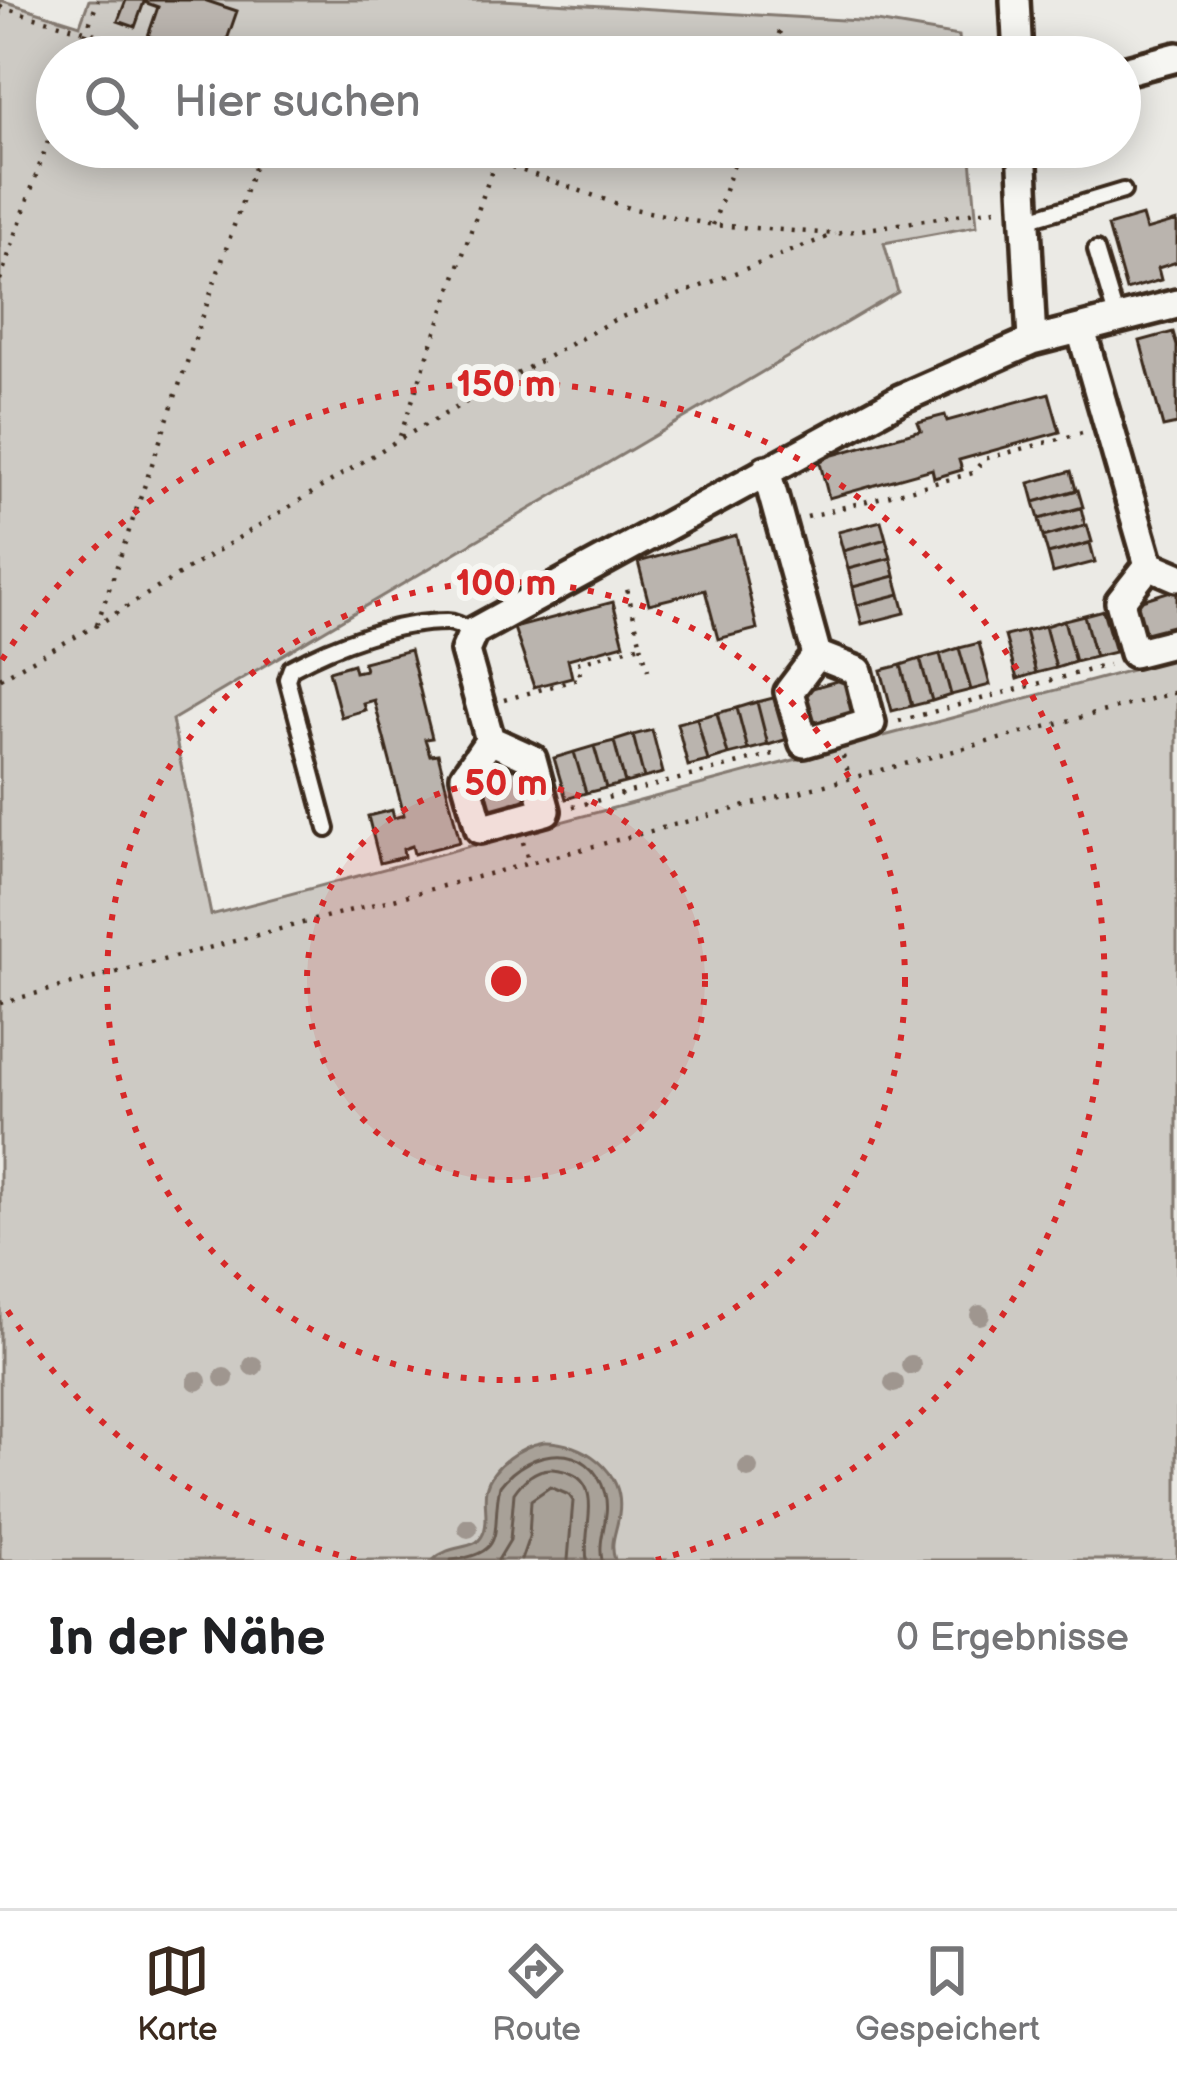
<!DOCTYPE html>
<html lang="de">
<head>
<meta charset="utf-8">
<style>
	body { margin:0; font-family:"Balsamiq Sans",sans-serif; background:#f6f6f6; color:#202124 }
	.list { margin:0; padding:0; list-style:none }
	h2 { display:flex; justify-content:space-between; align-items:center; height:156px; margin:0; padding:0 48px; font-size:51px }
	h2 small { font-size:39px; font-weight:400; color:#757577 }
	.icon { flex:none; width:66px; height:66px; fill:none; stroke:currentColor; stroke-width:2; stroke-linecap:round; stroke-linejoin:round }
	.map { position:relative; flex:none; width:1177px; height:1560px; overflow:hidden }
	.search { position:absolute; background:#fff; box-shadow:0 6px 30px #0003; left:36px; right:36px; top:36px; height:132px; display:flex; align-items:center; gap:30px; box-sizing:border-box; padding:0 42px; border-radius:66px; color:#757577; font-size:45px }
	.sheet { height:348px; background:#fff }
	nav { display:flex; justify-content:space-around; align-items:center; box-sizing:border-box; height:168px; border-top:3px solid #e0e0e0; background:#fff; font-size:33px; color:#757577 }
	nav a { display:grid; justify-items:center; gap:6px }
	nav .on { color:#3b2a1e }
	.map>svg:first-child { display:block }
	.green { fill:#cdcac4; stroke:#847a71; stroke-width:3 }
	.water { fill:#a8a198; stroke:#7c7167; stroke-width:3 }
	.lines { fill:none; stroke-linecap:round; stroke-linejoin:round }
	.shore { stroke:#675a4f; stroke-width:3 }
	.building { fill:#bab4ae; stroke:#3b2a1e; stroke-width:3 }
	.service-casing { stroke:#3b2a1e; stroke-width:22 }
	.minor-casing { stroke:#3b2a1e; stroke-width:36 }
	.path { stroke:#3b2a1e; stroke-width:4.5; stroke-dasharray:3 9; stroke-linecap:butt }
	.service { stroke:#f6f6f2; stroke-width:14 }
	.minor { stroke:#f6f6f2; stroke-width:27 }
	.tree { fill:#9f968f }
	.ring { fill:none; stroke:#d62828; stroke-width:6; stroke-dasharray:6 12 }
	.centre { fill:#d62828; stroke:#f6f6f2; stroke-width:6 }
	.ring-label { font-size:36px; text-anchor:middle; font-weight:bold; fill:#d62828; stroke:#f6f6f2; stroke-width:12; stroke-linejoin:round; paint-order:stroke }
</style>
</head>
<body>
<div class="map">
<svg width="1177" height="1560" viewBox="0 0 1177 1560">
	<rect width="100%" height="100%" fill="#ebeae5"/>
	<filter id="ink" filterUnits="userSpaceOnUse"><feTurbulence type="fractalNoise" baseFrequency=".00833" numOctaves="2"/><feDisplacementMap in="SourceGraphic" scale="24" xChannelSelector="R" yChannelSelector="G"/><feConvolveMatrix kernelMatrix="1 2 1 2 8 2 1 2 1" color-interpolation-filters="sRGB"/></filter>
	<g filter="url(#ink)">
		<path class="green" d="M0,0L80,25L89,0H502L877,22L959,36L961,57H57V147H970L977,226L884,243L898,292L172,720L211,915L1177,658V1560H0Z"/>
		<path class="water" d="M544,1442C582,1441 626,1470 619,1514C617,1531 609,1542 615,1560H433C451,1543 474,1551 482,1536C490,1523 483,1503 486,1489C492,1465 521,1446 544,1442Z"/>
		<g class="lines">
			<path class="shore" d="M451,1560C510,1553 490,1530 500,1486C529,1447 591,1439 605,1494C611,1517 597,1537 602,1560
				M498,1560L510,1540L514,1493C522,1481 536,1468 552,1469C611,1474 581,1526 587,1560
				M521,1560L529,1537L531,1500L550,1487L569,1495L573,1501L568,1560"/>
		</g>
		<path class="building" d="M126,0H204L237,11L221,57H209L148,36L158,7L144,2L135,27L118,21Z
			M1142,216L1146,230L1177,221V262L1158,268L1161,280L1126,290L1108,226Z
			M1173,332L1177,346V424L1163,427L1140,341Z
			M1049,393L1060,432L959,460L962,470L934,478L932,469L829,498L819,459L921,430L918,422L945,415L947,421Z
			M1071,471L1076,490L1034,502L1029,483Z
			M1078,490L1083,507L1039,519L1034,502Z
			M1081,508L1085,525L1043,537L1039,519Z
			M881,521L886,539L843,551L838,532Z
			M1087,525L1092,542L1048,554L1043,537Z
			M736,535L757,629L718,639L705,590L649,604L638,562Z
			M886,539L891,558L848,569L843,551Z
			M1090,543L1095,562L1053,573L1048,554Z
			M891,558L895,576L853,587L848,569Z
			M895,576L900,594L857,605L853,587Z
			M1177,589V627L1142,637L1132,603Z
			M900,594L905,613L862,624L857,605Z
			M613,602L624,644L568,659L572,677L534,687L514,628Z
			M1103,610L1115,652L1095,657L1084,615Z
			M1084,615L1095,657L1075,662L1064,620Z
			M1064,620L1075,662L1056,668L1045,626Z
			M1045,626L1056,668L1036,673L1025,631Z
			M1025,631L1036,673L1017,679L1005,636Z
			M979,643L990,685L971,690L959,648Z
			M959,648L971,690L951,695L940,654Z
			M410,650L432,738L425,739L430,755L438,754L460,842L414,854L412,846L403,849L404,857L380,863L368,816L392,810L394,818L404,815L374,700L363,703L365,710L341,717L329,671L353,664L355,672L365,670L363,662Z
			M940,654L951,695L932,701L920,659Z
			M920,659L932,701L912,706L901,665Z
			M901,665L912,706L892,711L881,670Z
			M847,678L857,713L813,726L802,691Z
			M777,697L788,739L768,745L757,702Z
			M757,702L768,745L748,750L737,708Z
			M737,708L748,750L728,755L717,713Z
			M717,713L728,755L708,761L697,718Z
			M697,718L708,761L688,766L677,723Z
			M652,730L663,773L644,778L633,735Z
			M633,735L644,778L625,783L614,741Z
			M614,741L625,783L606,788L594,746Z
			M594,746L606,788L586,793L574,752Z
			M574,752L586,793L566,799L554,758Z
			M510,760L511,765L520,762L530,800L491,810L481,773L489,770L488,766Z"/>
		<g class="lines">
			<g class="service-casing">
				<path id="service" d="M1026,220L1123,191
					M1096,250L1117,320
					M327,829L287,679L291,668C335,644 395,622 447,622C456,622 465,628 473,632"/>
			</g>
			<g class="minor-casing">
				<path id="minor" d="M1015,0L1018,57
					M1120,72L1177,57
					M1022,147L1032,341
					M1081,330L1149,565L1177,577
					M766,470L817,655L789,692L804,743L871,723L858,671L817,655
					M1149,565L1120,602L1134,653L1177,642
					M490,740L532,759L546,811L480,829L465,776L490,740L465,651L473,632L900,399L1032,341L1177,304"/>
			</g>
			<path class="path" d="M0,7L177,57
				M77,57L98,0
				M531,57L541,26
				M771,57L781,28
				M455,147L629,208L713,225L835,234L1002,208
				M713,225L740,147
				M0,280L57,115
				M400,436L500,147
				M807,517L973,473L984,459L1086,432
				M97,624L261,147
				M641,645L648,670
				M0,678L97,625L398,440L614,320L835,234
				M504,700L581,678L577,663L641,645L625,581
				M899,721L1108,665
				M843,756L850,779
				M573,807L777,753
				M523,842L529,864
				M0,1003L1177,692"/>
			<use href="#service" class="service"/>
			<use href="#minor" class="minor"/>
		</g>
		<g class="tree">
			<circle cx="980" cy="1315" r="10"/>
			<circle cx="911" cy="1365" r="10"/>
			<circle cx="253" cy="1366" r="10"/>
			<circle cx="224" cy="1378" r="10"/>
			<circle cx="197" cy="1381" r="10"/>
			<circle cx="894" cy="1383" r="10"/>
			<circle cx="748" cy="1468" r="10"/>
			<circle cx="468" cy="1528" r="10"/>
		</g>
	</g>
	<circle cx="506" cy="981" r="199" fill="#d62828" fill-opacity=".12"/>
	<g class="ring">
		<circle cx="506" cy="981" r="199"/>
		<circle cx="506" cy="981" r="399"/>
		<path d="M356 1560A598 598 0 0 1 2 1302M2 660A598 598 0 1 1 656 1560"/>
	</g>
	<circle cx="506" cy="981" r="18" class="centre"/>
	<g class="ring-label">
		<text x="506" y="396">150 m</text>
		<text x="506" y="595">100 m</text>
		<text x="506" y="795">50 m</text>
	</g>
</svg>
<div class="search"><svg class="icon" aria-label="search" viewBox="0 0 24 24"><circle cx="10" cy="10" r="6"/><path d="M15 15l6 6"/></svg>Hier suchen</div>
</div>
<section class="sheet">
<h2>In der Nähe<small>0 Ergebnisse</small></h2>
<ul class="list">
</ul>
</section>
<nav>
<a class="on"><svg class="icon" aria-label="map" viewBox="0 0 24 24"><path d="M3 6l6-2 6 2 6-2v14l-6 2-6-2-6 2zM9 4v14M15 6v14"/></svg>Karte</a>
<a><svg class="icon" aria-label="directions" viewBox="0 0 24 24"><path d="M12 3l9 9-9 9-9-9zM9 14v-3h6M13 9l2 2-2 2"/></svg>Route</a>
<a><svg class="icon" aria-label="saved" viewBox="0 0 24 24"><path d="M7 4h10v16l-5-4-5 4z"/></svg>Gespeichert</a>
</nav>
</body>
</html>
